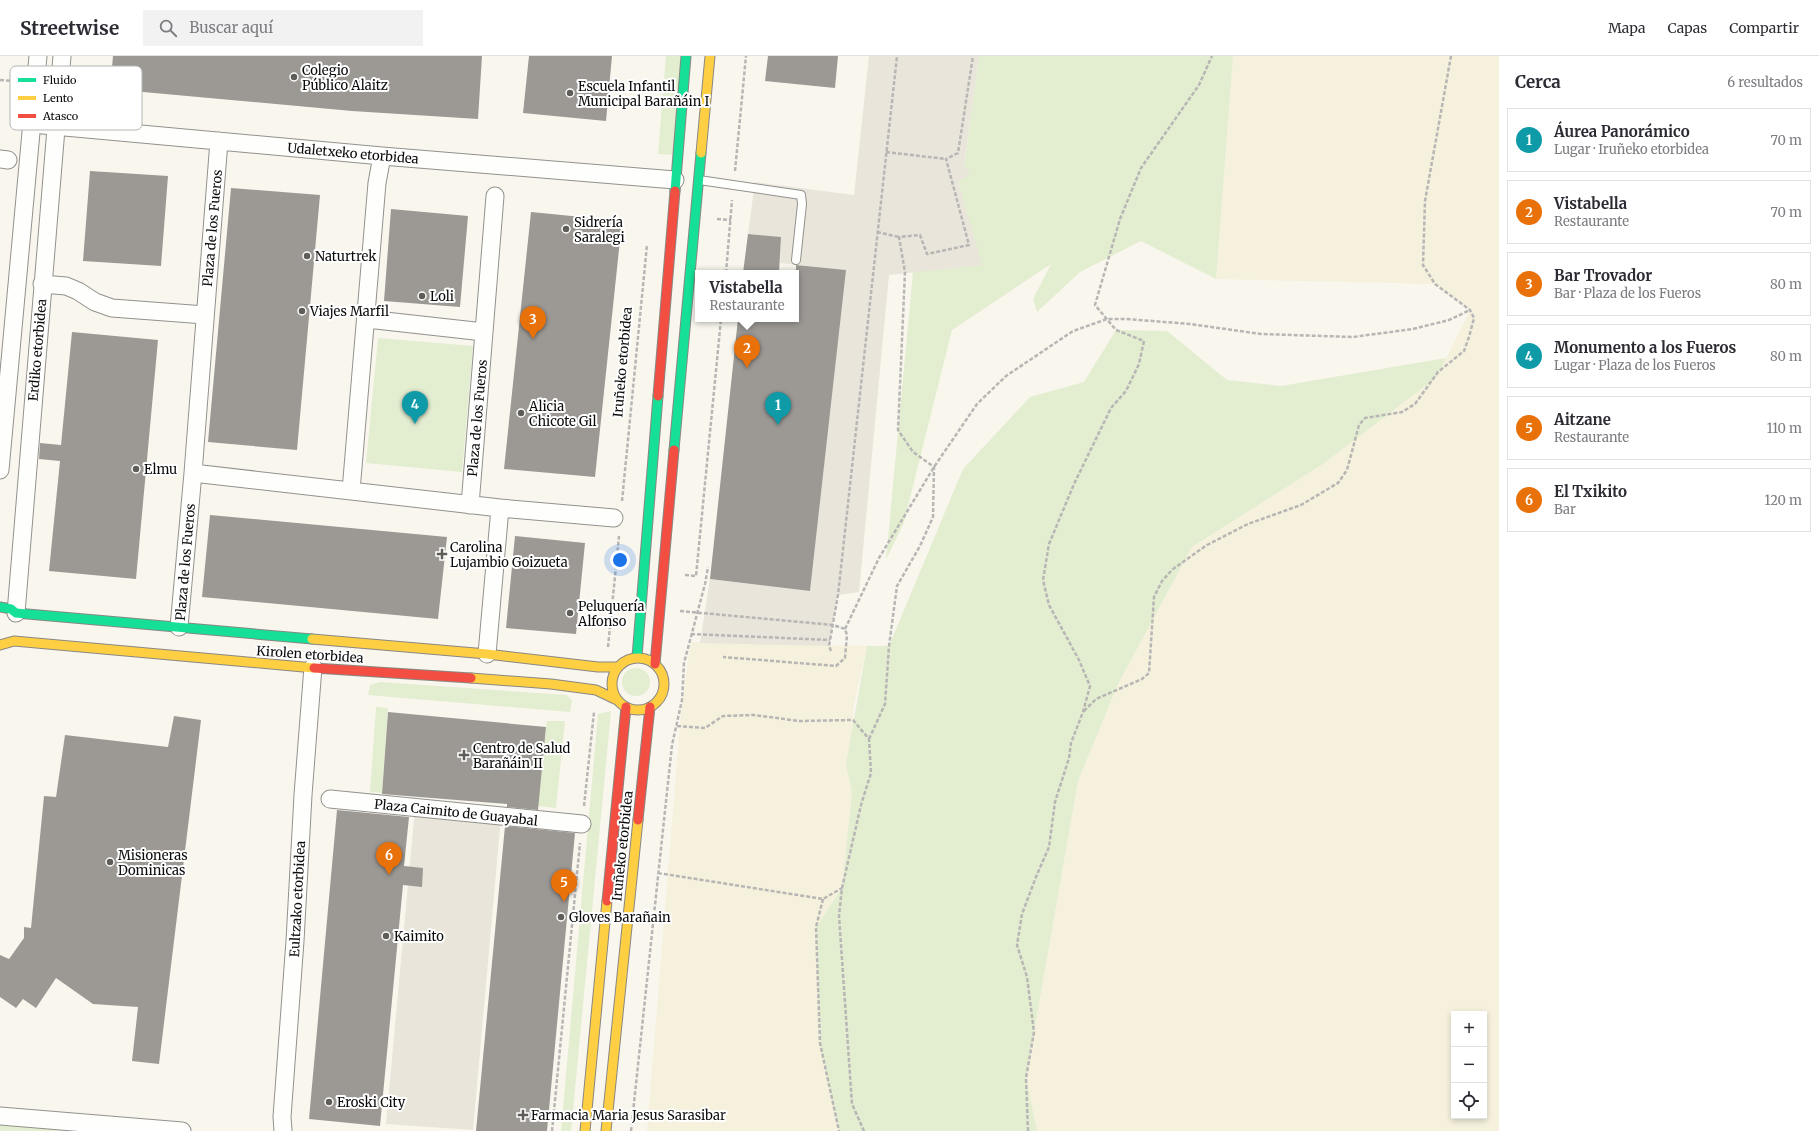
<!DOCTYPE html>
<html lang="es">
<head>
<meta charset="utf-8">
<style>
	body { margin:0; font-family:Merriweather,serif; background:#f2f2f3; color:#2b2b33 }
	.controls { position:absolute; right:12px; bottom:12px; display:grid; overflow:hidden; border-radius:0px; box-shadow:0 2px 6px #0003 }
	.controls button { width:36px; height:36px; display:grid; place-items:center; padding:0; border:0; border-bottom:1px solid #e1e1e2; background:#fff; color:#2b2b33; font:20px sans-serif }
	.you { position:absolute; left:620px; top:504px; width:14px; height:14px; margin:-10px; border:3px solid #fff; border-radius:50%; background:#1a73e8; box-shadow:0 0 0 6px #1a73e833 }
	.badge { display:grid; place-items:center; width:26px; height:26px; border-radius:50%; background:#0f766e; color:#fff; font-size:13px; font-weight:700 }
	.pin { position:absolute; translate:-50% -33px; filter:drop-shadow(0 1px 2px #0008) }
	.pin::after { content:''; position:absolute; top:21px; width:14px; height:12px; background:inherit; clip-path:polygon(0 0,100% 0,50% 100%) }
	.popup { position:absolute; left:695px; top:214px; width:104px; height:52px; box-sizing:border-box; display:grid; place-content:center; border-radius:0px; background:#fff; filter:drop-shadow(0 1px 3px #0005); font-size:13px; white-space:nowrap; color:#7c7c81 }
	.popup b { font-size:15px; color:#2b2b33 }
	.popup::after { content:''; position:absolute; left:50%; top:100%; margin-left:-8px; border:8px solid transparent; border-top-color:#fff }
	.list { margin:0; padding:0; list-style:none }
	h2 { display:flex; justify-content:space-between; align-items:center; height:52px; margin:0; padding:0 16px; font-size:17px }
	h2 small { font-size:13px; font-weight:400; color:#7c7c81 }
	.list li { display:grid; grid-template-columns:26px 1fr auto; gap:12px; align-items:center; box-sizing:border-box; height:64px; margin:0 8px 8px; padding:0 8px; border:1px solid #e1e1e2; border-radius:0px }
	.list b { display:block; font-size:15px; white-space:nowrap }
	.list p { margin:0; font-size:13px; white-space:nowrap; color:#7c7c81 }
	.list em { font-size:13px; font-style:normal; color:#7c7c81 }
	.icon { flex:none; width:22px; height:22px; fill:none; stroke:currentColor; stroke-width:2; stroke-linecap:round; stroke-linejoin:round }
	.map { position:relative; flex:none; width:1499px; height:1075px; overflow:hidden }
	header { display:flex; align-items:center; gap:24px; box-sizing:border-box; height:56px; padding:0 20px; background:#fff; border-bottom:1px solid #e1e1e2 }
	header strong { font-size:19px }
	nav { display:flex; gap:22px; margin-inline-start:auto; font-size:14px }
	.search { width:280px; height:36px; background:#f2f2f3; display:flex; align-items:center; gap:10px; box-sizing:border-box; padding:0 14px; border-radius:0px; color:#7c7c81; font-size:15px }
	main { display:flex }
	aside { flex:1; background:#fff }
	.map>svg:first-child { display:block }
	.farmland { fill:#f5f1dc; fill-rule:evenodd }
	.green { fill:#e3edd0 }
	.plaza { fill:#e9e5db }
	.building { fill:#9c9995 }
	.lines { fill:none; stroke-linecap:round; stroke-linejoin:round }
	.lane-casing { stroke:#92918d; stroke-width:10 }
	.street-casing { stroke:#92918d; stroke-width:19 }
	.fast-casing { stroke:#898784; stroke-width:11 }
	.slow-casing { stroke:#898784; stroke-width:11 }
	.jam-casing { stroke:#898784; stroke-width:11 }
	.path { stroke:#b7b6b5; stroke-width:2.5; stroke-dasharray:4 2; stroke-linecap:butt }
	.lane { stroke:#fefefc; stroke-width:8 }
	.street { stroke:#fefefc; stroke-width:17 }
	.fast { stroke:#16e098; stroke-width:9 }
	.slow { stroke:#ffcf43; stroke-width:9 }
	.jam { stroke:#f24e42; stroke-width:9 }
	.poi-dot { fill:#5e5d5a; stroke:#fff; stroke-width:1.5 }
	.labels { text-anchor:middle; stroke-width:4; stroke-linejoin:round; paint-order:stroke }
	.poi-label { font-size:13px; fill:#0b0b0b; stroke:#fff; text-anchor:start }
	.street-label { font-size:13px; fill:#0b0b0b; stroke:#fff }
	.key { fill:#fff; stroke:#b6b6b6; stroke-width:1 }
	.key-label { font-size:11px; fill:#0b0b0b }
</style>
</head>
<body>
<header>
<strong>Streetwise</strong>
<div class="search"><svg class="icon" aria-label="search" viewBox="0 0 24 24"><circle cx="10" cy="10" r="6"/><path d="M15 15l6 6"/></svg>Buscar aquí</div>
<nav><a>Mapa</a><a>Capas</a><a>Compartir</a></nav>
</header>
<main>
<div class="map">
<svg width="1499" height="1075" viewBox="0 0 1499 1075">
	<rect width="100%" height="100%" fill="#f9f6ee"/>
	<path class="farmland" d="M1233,0H1499V1075H1037L1026,1022L1078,725L1118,628L1192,491L1323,408L1437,321L1470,254L1435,228L1216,223ZM1454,958H1484V1060H1454Z
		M691,586L867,590L853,653L852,737L842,832L816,871L836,1063L839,1075H647L682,644Z"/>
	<path class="green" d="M666,0H686L677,99L658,98Z
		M979,0H1233L1216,223L1141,185L1080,216L1037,256L1033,243L1051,208L952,274L904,466L886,504L913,216L981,209L958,125L964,110Z
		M1116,274L1167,275L1227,324L1281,330L1446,302L1437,321L1323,408L1192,491L1118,628L1078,725L1026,1022L1037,1075H839L820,987L816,871L842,832L852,737L846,708L867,590H889L963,413L1030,341L1084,326Z
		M378,282L473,290L462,416L366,407Z
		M622 626a14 14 0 1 1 28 0a14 14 0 1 1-28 0Z
		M380,626L566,639L572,644L570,656L368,639L370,629Z
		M376,651L388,652L382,737L370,736Z
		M611,655L571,1075H561L598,658Z
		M547,665H565L556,752L538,750Z
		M0,1068L81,1075H0Z"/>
	<path class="plaza" d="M869,0H979L964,109L970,119L958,125L982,209L889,219L859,536L838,539L829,590L700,587L710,523L810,535L845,214L780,207L781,181L748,178L755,126L854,139Z
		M415,752L501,761L473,1074L386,1068Z"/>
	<path class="building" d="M113,0H482L478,63L352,55L110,33Z
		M529,0H612L606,65L523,57Z
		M768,0H838L835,32L765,25Z
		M90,115L168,120L161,210L83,205Z
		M231,132L320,139L297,394L208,386Z
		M391,153L468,160L460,251L384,245Z
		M531,156L622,165L595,421L504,413Z
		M748,178L781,181L779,217H743Z
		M796,209L846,214L810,535L710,523L738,263H796Z
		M72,276L158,284L136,523L49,515L60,405L39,403L40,387L61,389Z
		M210,459L447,481L438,563L202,541Z
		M515,480L585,487L576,578L506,572Z
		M388,656L546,671L538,754L507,751V748L382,738Z
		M174,660L201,664L159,1008L132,1005L138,951L93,948L56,922L36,952L23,943L16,952L0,941V899L9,903L24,882V871L31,872L44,740L56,741L65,679L168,691Z
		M337,754L409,761L404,810L423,812L422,831L403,829L380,1070L309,1063Z
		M505,770L575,777L547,1075H476Z"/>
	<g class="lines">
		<g class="lane-casing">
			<path id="lane" d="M699,124L801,139L802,148L796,204"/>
		</g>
		<g class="street-casing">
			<path id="street" d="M32,68L382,100L675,124
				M0,103L8,104
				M42,228L66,230L78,235L95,246L112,252L205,259
				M367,263L484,276
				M0,414L38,0
				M193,417L219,85
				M351,435L377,127L382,100
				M470,449L495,140
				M16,557L62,0
				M179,571L193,417L500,452
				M487,598L500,452L614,462
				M330,743L582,768
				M0,1060L182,1075
				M283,1075L282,1061L295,885L303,739L313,611"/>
		</g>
		<g class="fast-casing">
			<path id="fast" d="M675,135L686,0
				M674,394L701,97
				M0,551L11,553L16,557L312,583
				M637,601L658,340"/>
		</g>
		<g class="slow-casing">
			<path id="slow" d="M701,97L710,0
				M312,583L487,598L598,611H617
				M0,589L14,585L314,612
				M612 628a26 26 0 1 1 52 0a26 26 0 1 1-52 0Z
				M471,622L551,628L596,634L617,644
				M585,1075L607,845
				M606,1075L638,764"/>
		</g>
		<g class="jam-casing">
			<path id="jam" d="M658,340L675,135
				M655,608L674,394
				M314,612L471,622
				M638,764L650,651
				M607,845L626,651"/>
		</g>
		<path class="path" d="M0,24L15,25
			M886,96L946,103
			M735,115L746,0
			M717,163L731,164
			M877,176L899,181
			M726,217L732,144
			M622,445L647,189
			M685,519L696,520L721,263
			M680,555L833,569L845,573L847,579L845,602L836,610L723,601
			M845,573L879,502L934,411L977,348L1006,320L1073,275L1107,263H1127L1190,268L1261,278L1353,281L1413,273L1449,264L1470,254
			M691,578L830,584
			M608,591L619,480
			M831,595L829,590L838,539L897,0
			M1084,655L1096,643L1142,623L1149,617L1154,541L1162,525L1173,513L1207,489L1248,468L1301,449L1338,427L1347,414L1359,369L1365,362L1402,356L1415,348L1438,316L1464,295L1469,281L1474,262L1470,254L1435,228L1423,209L1425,145L1451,0
			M677,670L705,672L723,660L754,659L799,665L853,664L869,683L871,717L861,749L842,832L839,860L852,1048L864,1075
			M869,683L885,648L889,590L897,530L920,490L933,461L934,411L913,396L898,374L905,216L899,181L920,179L927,198L969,189L946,103L958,97L973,0
			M584,750L594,656
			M658,817L823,843L842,832
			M823,843L816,871L820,987L839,1075
			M552,1075L580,787
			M631,1075L672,689L682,644L684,607L705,528L708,511
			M1028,1075L1026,1022L1034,976L1027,921L1017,889L1022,858L1036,821L1049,791L1055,746L1069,702L1071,687L1083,656L1090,630L1079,604L1049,549L1043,524L1049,488L1074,428L1111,352L1126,335L1139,308L1144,285L1116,274L1095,249L1120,163L1141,112L1199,29L1212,0"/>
		<use href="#lane" class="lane"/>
		<use href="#street" class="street"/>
		<use href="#fast" class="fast"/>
		<use href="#slow" class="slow"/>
		<use href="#jam" class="jam"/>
	</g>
	<g class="poi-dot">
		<circle cx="294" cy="21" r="4"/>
		<circle cx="570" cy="37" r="4"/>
		<circle cx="566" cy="173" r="4"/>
		<circle cx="307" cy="200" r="4"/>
		<circle cx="422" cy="240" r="4"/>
		<circle cx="302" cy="255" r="4"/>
		<circle cx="521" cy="357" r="4"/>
		<circle cx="136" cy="413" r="4"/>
		<path d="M440 492h4v4h4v4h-4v4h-4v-4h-4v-4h4z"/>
		<circle cx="570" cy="557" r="4"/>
		<path d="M462 693h4v4h4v4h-4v4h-4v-4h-4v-4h4z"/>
		<circle cx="110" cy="806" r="4"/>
		<circle cx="561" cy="861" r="4"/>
		<circle cx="386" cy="880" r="4"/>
		<circle cx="329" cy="1046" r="4"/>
		<path d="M521 1053h4v4h4v4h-4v4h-4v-4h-4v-4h4z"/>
	</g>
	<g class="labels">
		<g class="poi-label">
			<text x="302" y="19">Colegio<tspan x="302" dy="15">Público Alaitz</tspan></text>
			<text x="578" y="35">Escuela Infantil<tspan x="578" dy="15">Municipal Barañáin I</tspan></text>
			<text x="574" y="171">Sidrería<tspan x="574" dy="15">Saralegi</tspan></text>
			<text x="315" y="205">Naturtrek</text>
			<text x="430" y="245">Loli</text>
			<text x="310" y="260">Viajes Marfil</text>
			<text x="529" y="355">Alicia<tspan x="529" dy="15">Chicote Gil</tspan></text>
			<text x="144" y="418">Elmu</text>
			<text x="450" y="496">Carolina<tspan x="450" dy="15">Lujambio Goizueta</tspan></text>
			<text x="578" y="555">Peluquería<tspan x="578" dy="15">Alfonso</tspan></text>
			<text x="473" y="697">Centro de Salud<tspan x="473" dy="15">Barañáin II</tspan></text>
			<text x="118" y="804">Misioneras<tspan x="118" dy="15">Dominicas</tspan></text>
			<text x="569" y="866">Gloves Barañain</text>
			<text x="394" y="885">Kaimito</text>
			<text x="337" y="1051">Eroski City</text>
			<text x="531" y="1064">Farmacia Maria Jesus Sarasibar</text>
		</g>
		<g class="street-label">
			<text transform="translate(353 97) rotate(5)" y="5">Udaletxeko etorbidea</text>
			<text transform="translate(212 172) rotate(-85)" y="5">Plaza de los Fueros</text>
			<text transform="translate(37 294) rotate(-85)" y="5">Erdiko etorbidea</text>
			<text transform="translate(622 306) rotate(-85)" y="5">Iruñeko etorbidea</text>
			<text transform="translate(477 362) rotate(-85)" y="5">Plaza de los Fueros</text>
			<text transform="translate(185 506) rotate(-85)" y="5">Plaza de los Fueros</text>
			<text transform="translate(310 598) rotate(4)" y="5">Kirolen etorbidea</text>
			<text transform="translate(456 756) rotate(6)" y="5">Plaza Caimito de Guayabal</text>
			<text transform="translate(622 790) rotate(-84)" y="5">Iruñeko etorbidea</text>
			<text transform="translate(297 843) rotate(-87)" y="5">Eultzako etorbidea</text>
		</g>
	</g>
	<rect x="10" y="10" width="132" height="64" rx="6" class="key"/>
	<rect x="18" y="22" width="18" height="4" fill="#16e098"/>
	<rect x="18" y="40" width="18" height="4" fill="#ffcf43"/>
	<rect x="18" y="58" width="18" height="4" fill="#f24e42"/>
	<g class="key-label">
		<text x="43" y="28">Fluido</text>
		<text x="43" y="46">Lento</text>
		<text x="43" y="64">Atasco</text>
	</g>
</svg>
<div class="controls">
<button>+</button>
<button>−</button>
<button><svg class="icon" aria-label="locate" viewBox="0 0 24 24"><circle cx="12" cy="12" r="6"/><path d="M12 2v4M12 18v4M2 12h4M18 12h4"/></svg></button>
</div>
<div class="you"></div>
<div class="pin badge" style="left:778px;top:369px;background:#0f9aa8">1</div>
<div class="pin badge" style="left:747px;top:312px;background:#e8710a">2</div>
<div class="popup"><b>Vistabella</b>Restaurante</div>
<div class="pin badge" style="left:533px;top:283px;background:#e8710a">3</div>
<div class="pin badge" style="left:415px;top:368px;background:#0f9aa8">4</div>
<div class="pin badge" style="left:564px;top:846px;background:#e8710a">5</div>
<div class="pin badge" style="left:389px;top:819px;background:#e8710a">6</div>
</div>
<aside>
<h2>Cerca<small>6 resultados</small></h2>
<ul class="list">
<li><span class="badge" style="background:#0f9aa8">1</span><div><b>Áurea Panorámico</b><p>Lugar · Iruñeko etorbidea</p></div><em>70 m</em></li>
<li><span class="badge" style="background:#e8710a">2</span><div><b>Vistabella</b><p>Restaurante</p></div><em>70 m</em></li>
<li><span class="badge" style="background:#e8710a">3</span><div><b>Bar Trovador</b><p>Bar · Plaza de los Fueros</p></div><em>80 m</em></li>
<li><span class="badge" style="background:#0f9aa8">4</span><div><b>Monumento a los Fueros</b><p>Lugar · Plaza de los Fueros</p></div><em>80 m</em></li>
<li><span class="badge" style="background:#e8710a">5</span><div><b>Aitzane</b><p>Restaurante</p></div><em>110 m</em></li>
<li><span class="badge" style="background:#e8710a">6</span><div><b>El Txikito</b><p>Bar</p></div><em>120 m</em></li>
</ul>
</aside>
</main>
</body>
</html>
